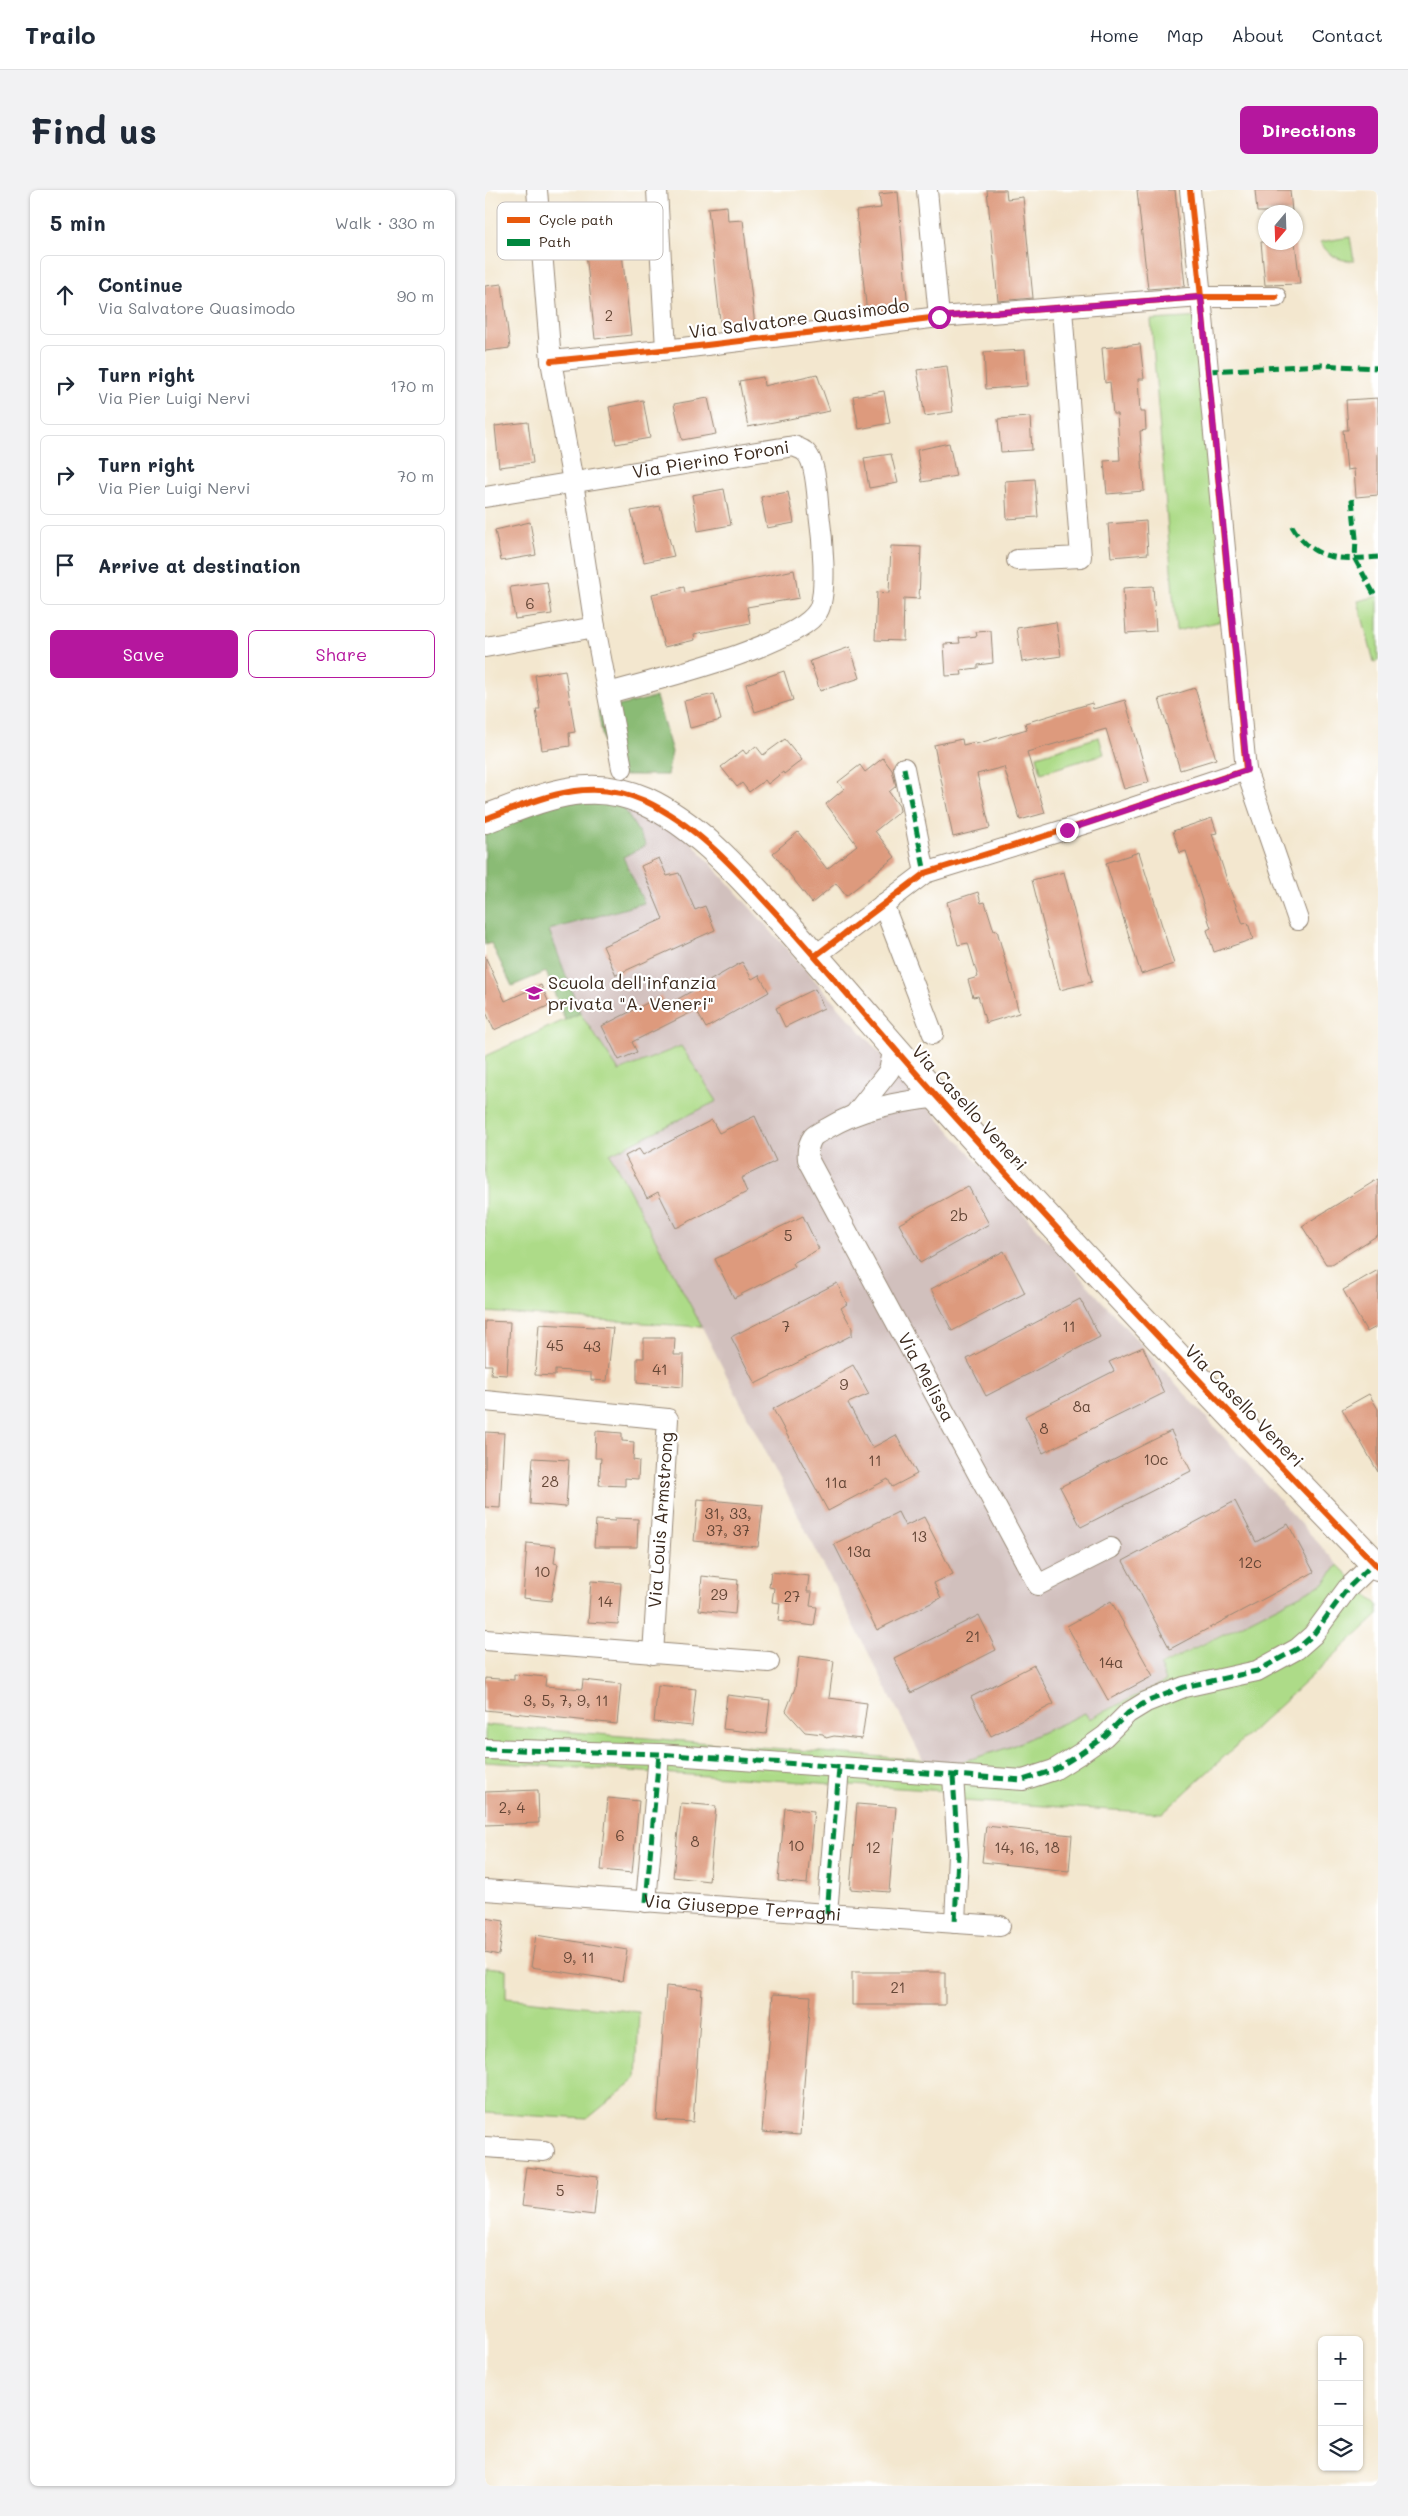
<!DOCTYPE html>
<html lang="en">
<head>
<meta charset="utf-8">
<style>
	body { margin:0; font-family:Mali,sans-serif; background:#f2f2f3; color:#1f2937 }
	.controls { position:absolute; right:15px; bottom:15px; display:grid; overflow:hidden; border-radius:8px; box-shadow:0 1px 4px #0004 }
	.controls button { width:45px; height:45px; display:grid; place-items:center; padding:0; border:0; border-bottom:1px solid #e0e1e3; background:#fff; color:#1f2937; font:25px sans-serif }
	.compass { position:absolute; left:773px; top:15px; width:45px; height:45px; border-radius:50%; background:#fff; box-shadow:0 1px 4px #0004; rotate:199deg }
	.stop { position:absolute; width:15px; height:15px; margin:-11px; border:4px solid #b5179e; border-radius:50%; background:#fff }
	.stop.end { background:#b5179e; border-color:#fff; box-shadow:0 1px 5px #0008 }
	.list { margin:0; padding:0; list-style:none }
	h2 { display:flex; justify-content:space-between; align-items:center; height:65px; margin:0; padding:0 20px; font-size:21px }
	h2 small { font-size:16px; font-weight:400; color:#747a83 }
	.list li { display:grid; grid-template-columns:32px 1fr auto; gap:15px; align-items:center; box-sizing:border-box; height:80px; margin:0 10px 10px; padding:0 10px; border:1px solid #e0e1e3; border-radius:8px }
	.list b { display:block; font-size:19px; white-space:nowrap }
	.list p { margin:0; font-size:16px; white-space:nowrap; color:#747a83 }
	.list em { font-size:16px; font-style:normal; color:#747a83 }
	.actions { display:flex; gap:10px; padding:15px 20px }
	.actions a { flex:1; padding:11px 0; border:1px solid #b5179e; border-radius:8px; text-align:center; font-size:18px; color:#b5179e }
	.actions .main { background:#b5179e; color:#fff }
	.icon { flex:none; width:28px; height:28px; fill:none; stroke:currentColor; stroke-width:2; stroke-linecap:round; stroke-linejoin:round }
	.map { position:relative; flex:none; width:893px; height:2296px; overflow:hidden; border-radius:8px }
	header { display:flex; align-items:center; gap:30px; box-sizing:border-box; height:70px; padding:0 25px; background:#fff; border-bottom:1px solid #e0e1e3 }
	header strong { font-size:24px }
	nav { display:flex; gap:28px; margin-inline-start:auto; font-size:18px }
	.intro { display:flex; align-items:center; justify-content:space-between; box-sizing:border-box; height:120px; padding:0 30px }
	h1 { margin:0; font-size:35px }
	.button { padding:12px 22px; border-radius:8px; background:#b5179e; color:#fff; font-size:18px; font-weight:700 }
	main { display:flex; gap:30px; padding:0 30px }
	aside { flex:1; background:#fff; border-radius:8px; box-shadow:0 1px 4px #0004 }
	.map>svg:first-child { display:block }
	.industrial { fill:#d1c0bd }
	.green { fill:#addb88; stroke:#748253 }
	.forest { fill:#8abb74; stroke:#627249 }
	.building { fill:#dd9a7d }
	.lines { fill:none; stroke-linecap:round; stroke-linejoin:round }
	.street-casing { stroke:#978876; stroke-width:22 }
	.secondary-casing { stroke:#978876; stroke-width:30 }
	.street { stroke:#fff; stroke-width:20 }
	.secondary { stroke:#fff; stroke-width:28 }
	.quiet { stroke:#00873e; stroke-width:5; stroke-dasharray:10 5; stroke-linecap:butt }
	.cycleway-casing { stroke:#fff; stroke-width:9 }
	.cycleway { stroke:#e8590c; stroke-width:6 }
	.route { stroke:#b5179e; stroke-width:6 }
	.labels { text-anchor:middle; stroke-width:4.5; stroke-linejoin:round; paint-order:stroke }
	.number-label { font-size:15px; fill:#644636 }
	.street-label { font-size:18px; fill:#3b2a1e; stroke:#fff }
	.poi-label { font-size:18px; fill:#3b2a1e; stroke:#fff; text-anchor:start }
	.key { fill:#fff; stroke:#c4bfbc; stroke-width:1 }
	.key-label { font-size:14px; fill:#3b2a1e }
</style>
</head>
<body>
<header>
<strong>Trailo</strong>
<nav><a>Home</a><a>Map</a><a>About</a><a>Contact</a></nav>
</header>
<div class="intro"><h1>Find us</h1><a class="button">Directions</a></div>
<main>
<aside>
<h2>5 min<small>Walk · 330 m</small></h2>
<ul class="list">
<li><svg class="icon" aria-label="ahead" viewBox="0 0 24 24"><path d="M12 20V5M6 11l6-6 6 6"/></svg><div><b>Continue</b><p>Via Salvatore Quasimodo</p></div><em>90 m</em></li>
<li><svg class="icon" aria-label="right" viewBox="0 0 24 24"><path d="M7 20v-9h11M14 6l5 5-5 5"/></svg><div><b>Turn right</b><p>Via Pier Luigi Nervi</p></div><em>170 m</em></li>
<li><svg class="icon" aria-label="right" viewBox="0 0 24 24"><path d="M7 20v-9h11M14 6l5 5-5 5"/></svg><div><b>Turn right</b><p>Via Pier Luigi Nervi</p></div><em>70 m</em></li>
<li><svg class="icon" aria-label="arrive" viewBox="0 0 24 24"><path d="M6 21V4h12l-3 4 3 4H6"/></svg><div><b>Arrive at destination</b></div></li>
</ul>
<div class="actions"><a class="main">Save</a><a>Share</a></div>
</aside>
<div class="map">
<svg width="893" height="2296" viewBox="0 0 893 2296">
	<rect width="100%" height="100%" fill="#fff"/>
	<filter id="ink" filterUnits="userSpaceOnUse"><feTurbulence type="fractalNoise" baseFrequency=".02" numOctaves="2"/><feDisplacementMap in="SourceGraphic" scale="10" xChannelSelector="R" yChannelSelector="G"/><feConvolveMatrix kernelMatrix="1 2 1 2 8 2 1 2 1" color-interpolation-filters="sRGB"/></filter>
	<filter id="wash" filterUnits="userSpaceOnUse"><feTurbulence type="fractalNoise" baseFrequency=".0096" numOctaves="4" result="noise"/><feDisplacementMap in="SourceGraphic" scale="20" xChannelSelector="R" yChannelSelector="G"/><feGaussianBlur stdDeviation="1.12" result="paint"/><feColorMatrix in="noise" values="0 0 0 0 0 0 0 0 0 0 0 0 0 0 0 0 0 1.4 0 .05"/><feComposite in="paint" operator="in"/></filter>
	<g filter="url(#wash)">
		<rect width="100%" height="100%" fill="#f3e7cf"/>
		<path class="industrial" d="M137,615L200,645L853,1375L839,1393L675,1475L681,1490L603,1529L600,1524L525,1557L473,1573L438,1570L217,1137L125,964L231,910L196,856L134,881L95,823L64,740L159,713L138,667L160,655Z"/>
		<path class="green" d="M865,47L869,71C854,71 843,65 835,52Z
			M718,127L747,429L691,441L666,130Z
			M893,406V471L889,472L873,411Z
			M614,547L619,564L556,583L552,566Z
			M95,823L134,881L196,856L232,911L125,964L217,1137L0,1122V866Z
			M853,1375L893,1415V1425L678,1623L460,1610L461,1601L0,1572V1535L473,1573L525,1557L600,1523L604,1529L681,1491L675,1476L839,1393Z
			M0,1777L21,1779V1808L154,1822L151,1889L102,1929L0,1923Z"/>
		<path class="forest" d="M171,507L187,562L182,585H124L113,521Z
			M75,610L137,615L161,655L138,667L159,713L64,740L95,823L80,830L61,782L27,796L6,753L0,755V639Z"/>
		<g id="blocks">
			<path class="building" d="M502,0H521L522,9L538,7L548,108L513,111Z
				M652,0H690L700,96L663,99Z
				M770,0H805L807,22H772Z
				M413,2L423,119L382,124L371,21L396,18L394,4Z
				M242,16L243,31L258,30L270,136L236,140L223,18Z
				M133,26L146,145L110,149L99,44L119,42L117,28Z
				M776,52H810L815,94L780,95Z
				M17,94L25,158L0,161V96Z
				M655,154L659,189H653L655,222H660L661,240L655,241L659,301L622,304L619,271L635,270L632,224H628L625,192L620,193L617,158Z
				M540,160L542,196L501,199L499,162Z
				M462,176L468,222L440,226L432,180Z
				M332,184L345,221L263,237L254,191L278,187L279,196Z
				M399,201L405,233L374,239L368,206Z
				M223,208L231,244L197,250L189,214Z
				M893,208V305L871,307L869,279L862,280L858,240H863L861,210Z
				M158,210L165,248L131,254L124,217Z
				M545,227L547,260L516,262L513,229Z
				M43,232L48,273L14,277L10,236Z
				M464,253L471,286L437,292L432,260Z
				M406,264L413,293L384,298L379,268Z
				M550,289L553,327L522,329L520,291Z
				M239,299L246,335L213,341L207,305Z
				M303,302L309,333L282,338L276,307Z
				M175,316L189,366L159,372L146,321Z
				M661,331L663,364L626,367L623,334Z
				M45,332L51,365L16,371L10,340Z
				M406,356L436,357L434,409L419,408L418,451L390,450L392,402L404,403Z
				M309,380L314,408L262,417L265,433L209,444L210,450L179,457L167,404L199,397L200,403Z
				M62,392L67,424L30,429L25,397Z
				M668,396L671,441L641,443L638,398Z
				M571,432L576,466L537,472L532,438Z
				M506,441L508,473L493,475V478L476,480L477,485L461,486L459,454L475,453L474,448L492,446L491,442Z
				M365,457L375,488L335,501L325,471Z
				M80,480L90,542L84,543L85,556L57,560L51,519H55L50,485Z
				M299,481L308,510L270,522L261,494Z
				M710,498L731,569L695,580L674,509Z
				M229,504L236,530L205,538L199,511Z
				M640,510L664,592L639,599L621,539L542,562L560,623L535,630L519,577L492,584L505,638L468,647L449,555L477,549L478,555L490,552L491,554L542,539L540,533L607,513L608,519Z
				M300,549L317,570L299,584L298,582L283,594L280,590L264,602L257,593L252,597L236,577L258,560L261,564L271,556L278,565Z
				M398,568L407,580L411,596L404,602L414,616L415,621L390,641L410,667L361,706L351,693L327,713L288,663L313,642L342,679L372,655L341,614L359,599L353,592L375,575L380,582Z
				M727,628L732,643L727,644L746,702L758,734L763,733L768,749L729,762L722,740L726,738L701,661L695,663L688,641Z
				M654,662L689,774L656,784L621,673Z
				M174,668L182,686L194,683L210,720L220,716L230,740L131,785L118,756L178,729L156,676Z
				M579,682L607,792L575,800L547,690Z
				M493,702L496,713L500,712L509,741L512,740L534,823L501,833L493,806L488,807L483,790L493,787L483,753L473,755L462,712Z
				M0,766L20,811L56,795L65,815L9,840L0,820Z
				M257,772L267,789L274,785L284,802L221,838L211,820L147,852L152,862L134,870L117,836L176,806L181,816Z
				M330,799L339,818L300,837L291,818Z
				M270,926L291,971L256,988L262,1002L191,1038L173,1002L162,1008L140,966L154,959L158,965L227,930L234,943Z
				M893,989V1045L847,1074H841L817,1036Z
				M483,996L504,1034L435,1073L414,1034Z
				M318,1026L334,1059L308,1073L310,1077L249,1108L230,1069Z
				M519,1061L540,1103L467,1141L446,1099Z
				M893,1080V1136L882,1142L858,1100Z
				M352,1093L362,1114L356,1118L367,1138V1145L270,1194L246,1147Z
				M595,1109L615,1147L501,1206L482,1169Z
				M0,1131L25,1132L22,1185L6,1184L7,1175H0Z
				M54,1134L128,1138L122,1191L106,1190V1183L86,1181L70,1180V1186L50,1185Z
				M159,1148H190L189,1165H199L198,1197L152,1193V1168H159Z
				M658,1157L679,1203L558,1263L540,1226L629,1181L624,1172Z
				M368,1175L384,1204L363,1213L387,1258L411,1245L432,1284L407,1297L403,1289L343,1321L288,1219Z
				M884,1204L893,1219V1282L857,1219Z
				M111,1241L137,1243V1251L149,1252L148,1270L154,1271L153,1289L140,1288V1296L114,1295L116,1268H110Z
				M686,1241L706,1281L596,1337L575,1297Z
				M0,1242L19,1243L15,1318L0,1317Z
				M48,1268L84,1270L81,1317L45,1314Z
				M213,1309L278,1315L273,1357L209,1351Z
				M750,1311L771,1352L803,1334L829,1382L685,1459L638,1371Z
				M413,1322L420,1336L439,1327L468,1384L449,1393L456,1408L392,1440L349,1354Z
				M130,1328L153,1329L152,1357H109L111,1330L130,1331Z
				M42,1353L71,1356L69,1373L73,1374L66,1411L38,1408Z
				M286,1382L324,1386L322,1402H327L325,1416L332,1417L329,1436L293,1431L295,1413L287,1412L289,1398L284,1397Z
				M217,1386L253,1390L250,1424L214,1420Z
				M106,1391L136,1393L133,1434L103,1432Z
				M626,1411L668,1486L623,1510L582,1436Z
				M494,1425L511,1460L426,1503L409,1468Z
				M314,1466L349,1471L344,1508L382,1513L377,1549L349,1546L341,1548L338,1544L320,1542L301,1521L310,1498Z
				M549,1475L569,1514L506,1546L486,1507Z
				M29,1484L61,1487L60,1496L97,1499L98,1490L136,1494L132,1534L0,1520V1488L29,1490Z
				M173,1495L211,1499L207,1536L169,1532Z
				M242,1505L285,1510L281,1544L238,1539Z
				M53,1600L54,1633L0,1635V1602Z
				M123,1608L154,1611L147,1683L116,1680Z
				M196,1613L231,1616L224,1691L188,1687Z
				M372,1614L411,1617L404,1702L365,1699Z
				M300,1618L329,1621L322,1694L293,1691Z
				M501,1636L587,1645L584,1681L497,1672Z
				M0,1728L19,1731L14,1765L0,1762Z
				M51,1745L142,1760L137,1791L46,1777Z
				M367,1782H460V1815H367Z
				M181,1796L217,1799L208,1932L172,1930Z
				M288,1804L326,1806L315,1945L277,1942Z
				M41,1977L113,1986L109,2025L36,2016Z"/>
		</g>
	</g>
	<g filter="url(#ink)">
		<use href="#blocks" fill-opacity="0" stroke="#978876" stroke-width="1"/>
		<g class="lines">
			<g class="street-casing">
				<g id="street">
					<path d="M52,0L66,171L88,292L110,437L137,578"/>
					<path d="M172,0L181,159"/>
					<path d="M442,0L454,127"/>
					<path d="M66,171L197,158L454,127L716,107L705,0"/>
					<path id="s1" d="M0,307L309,256C312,258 317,259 319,261C332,270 332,308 334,323C337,344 343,403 333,421C312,456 166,491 123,503"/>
					<path d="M532,370L596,367L577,119"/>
					<path d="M0,457L110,437"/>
					<path d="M419,578L440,683"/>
					<path d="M761,580L813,730"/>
					<path d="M398,714L448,844"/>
					<path d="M330,766L440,683L602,633L761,580L716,107H791"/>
					<path id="s2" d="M453,907C414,912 375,918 341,939C337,941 331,944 328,947C323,954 322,961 323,969L553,1395L626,1358"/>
					<path d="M370,924L404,881L409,857"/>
					<path d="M0,1211L183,1229L168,1464"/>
					<path d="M0,1450L284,1472"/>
					<path d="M0,1559L174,1564L538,1590L569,1580L596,1563L620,1546L643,1523L661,1512L699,1497L772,1481L812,1459L828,1445L862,1399L889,1373"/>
					<path d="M468,1586L473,1664L470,1733"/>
					<path id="s3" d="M0,1700L515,1736"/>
					<path d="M161,1712L174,1564"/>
					<path d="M342,1724L354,1578"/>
					<path d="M0,1957L59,1961"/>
				</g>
			</g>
			<g class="secondary-casing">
				<path id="secondary" d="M0,629C55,609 102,585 160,611C216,637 258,688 299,732C351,790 401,850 454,909C597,1068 744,1223 893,1377"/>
			</g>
			<use href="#street" class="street"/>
			<use href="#secondary" class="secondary"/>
			<path class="quiet" d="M723,181L836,175L893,178
				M867,309L871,348L870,369L890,406
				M807,336C828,372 856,370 893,367
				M419,578L440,683
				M0,1559L174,1564L538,1590L569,1580L596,1563L620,1546L643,1523L661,1512L699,1497L772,1481L812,1459L828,1445L862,1399L889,1373
				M468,1586L473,1664L470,1733
				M161,1712L174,1564
				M342,1724L354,1578"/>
			<g class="cycleway-casing">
				<path id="cycleway" d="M66,171L197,158L454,127L716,107L705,0
					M0,629C55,609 102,585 160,611C216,637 258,688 299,732C351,790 401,850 454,909C597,1068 744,1223 893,1377
					M330,766L440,683L602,633L761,580L716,107H791"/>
			</g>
			<use href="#cycleway" class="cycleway"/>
		</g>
	</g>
	<g class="lines" filter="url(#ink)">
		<path class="route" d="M454,127L716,107L762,580L582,640"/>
	</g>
	<defs>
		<g id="school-bare" transform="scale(1.35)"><path d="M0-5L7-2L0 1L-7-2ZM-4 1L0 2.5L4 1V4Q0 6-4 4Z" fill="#b5179e" stroke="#fff" stroke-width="2.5" paint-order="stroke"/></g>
	</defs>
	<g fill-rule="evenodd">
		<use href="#school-bare" x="49" y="803"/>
	</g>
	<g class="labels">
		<g class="number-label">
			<text x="124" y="131">2</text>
			<text x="45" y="419">6</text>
			<text x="474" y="1031">2b</text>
			<text x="303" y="1051">5</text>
			<text x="301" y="1142">7</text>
			<text x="584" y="1142">11</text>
			<text x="70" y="1161">45</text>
			<text x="107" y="1162">43</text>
			<text x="175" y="1185">41</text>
			<text x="359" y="1200">9</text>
			<text x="597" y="1222">8a</text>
			<text x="559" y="1244">8</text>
			<text x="671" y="1275">10c</text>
			<text x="390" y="1276">11</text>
			<text x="65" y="1297">28</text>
			<text x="351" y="1298">11a</text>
			<text x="243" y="1329">31, 33,<tspan x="243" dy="17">37, 37</tspan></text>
			<text x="434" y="1352">13</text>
			<text x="374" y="1367">13a</text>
			<text x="765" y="1378">12c</text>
			<text x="57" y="1387">10</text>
			<text x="234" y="1410">29</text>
			<text x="307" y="1412">27</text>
			<text x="120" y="1417">14</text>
			<text x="488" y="1452">21</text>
			<text x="626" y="1478">14a</text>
			<text x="81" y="1516">3, 5, 7, 9, 11</text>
			<text x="27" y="1623">2, 4</text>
			<text x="135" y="1651">6</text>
			<text x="210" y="1657">8</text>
			<text x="311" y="1661">10</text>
			<text x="388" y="1663">12</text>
			<text x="542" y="1663">14, 16, 18</text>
			<text x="94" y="1773">9, 11</text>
			<text x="413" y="1803">21</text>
			<text x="75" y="2006">5</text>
		</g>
		<g class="street-label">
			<text transform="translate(314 129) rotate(-7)" y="6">Via Salvatore Quasimodo</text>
			<text dy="6" stroke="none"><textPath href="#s1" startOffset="229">Via Pierino Foroni</textPath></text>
			<text transform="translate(484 918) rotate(48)" y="6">Via Casello Veneri</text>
			<text dy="6" stroke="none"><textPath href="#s2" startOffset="404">Via Melissa</textPath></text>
			<text transform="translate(759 1216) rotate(46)" y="6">Via Casello Veneri</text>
			<text transform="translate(176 1330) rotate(-86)" y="6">Via Louis Armstrong</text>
			<text dy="6" stroke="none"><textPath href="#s3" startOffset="258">Via Giuseppe Terragni</textPath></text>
		</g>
		<g class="poi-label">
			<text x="63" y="799">Scuola dell'infanzia<tspan x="63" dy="21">privata "A. Veneri"</tspan></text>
		</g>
	</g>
	<rect x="12" y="12" width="166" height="58" rx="8" class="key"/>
	<rect x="22" y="27" width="23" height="6" fill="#e8590c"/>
	<rect x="22" y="49" width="23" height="7" fill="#00873e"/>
	<g class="key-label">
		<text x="54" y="35">Cycle path</text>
		<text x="54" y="57">Path</text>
	</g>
</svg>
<div class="controls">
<button>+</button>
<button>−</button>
<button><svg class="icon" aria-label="layers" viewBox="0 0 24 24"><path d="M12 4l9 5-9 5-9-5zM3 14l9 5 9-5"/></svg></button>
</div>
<svg class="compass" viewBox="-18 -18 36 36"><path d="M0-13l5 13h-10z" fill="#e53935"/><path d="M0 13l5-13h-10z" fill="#747a83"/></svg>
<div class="stop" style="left:454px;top:127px"></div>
<div class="stop end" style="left:582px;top:640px"></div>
</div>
</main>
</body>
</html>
